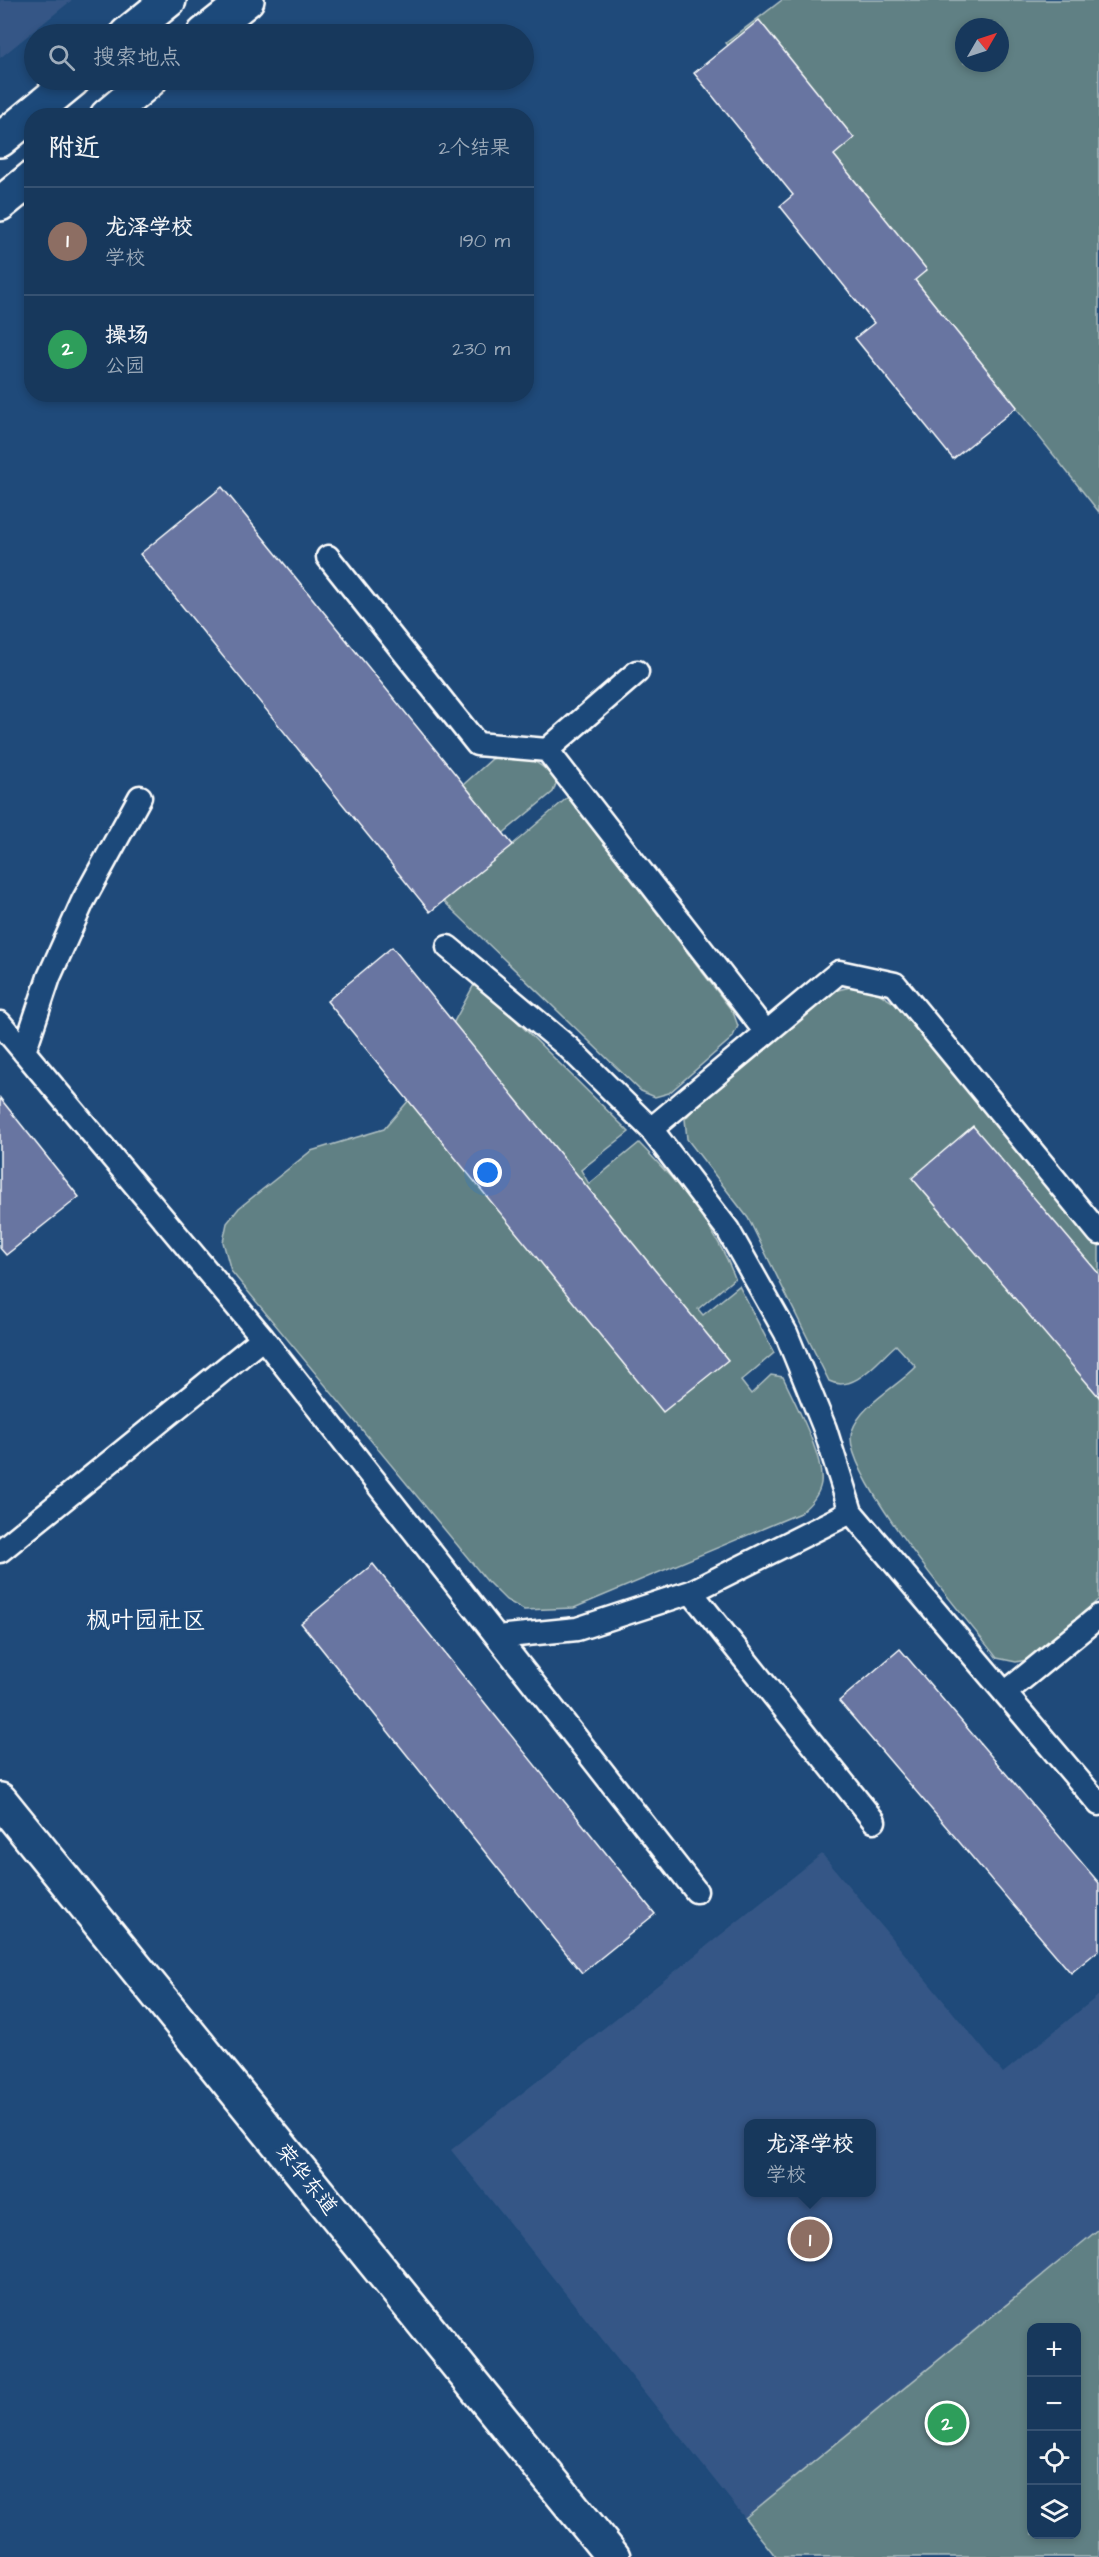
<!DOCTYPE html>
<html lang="zh">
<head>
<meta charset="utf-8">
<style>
	body { margin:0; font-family:"Architects Daughter","LXGW WenKai TC",sans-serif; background:#244365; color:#f1f3f6 }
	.controls { position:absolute; right:18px; bottom:18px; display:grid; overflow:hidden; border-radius:12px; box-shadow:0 3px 9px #0003 }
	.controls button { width:54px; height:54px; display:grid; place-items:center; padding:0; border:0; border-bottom:2px solid #365272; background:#17385c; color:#f1f3f6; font:30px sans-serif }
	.compass { position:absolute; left:955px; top:18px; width:54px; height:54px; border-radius:50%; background:#17385c; box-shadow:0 3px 9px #0003; rotate:51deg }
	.you { position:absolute; left:488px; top:1173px; width:21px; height:21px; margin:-15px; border:4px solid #fff; border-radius:50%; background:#1a73e8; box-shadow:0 0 0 9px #1a73e833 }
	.badge { display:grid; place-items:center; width:39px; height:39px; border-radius:50%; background:#e797bd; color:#fff; font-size:20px; font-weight:700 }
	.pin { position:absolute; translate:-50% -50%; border:3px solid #fff; box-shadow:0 2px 6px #0006 }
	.popup { position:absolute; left:744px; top:2119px; width:132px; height:78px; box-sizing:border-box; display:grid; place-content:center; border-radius:12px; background:#17385c; filter:drop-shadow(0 2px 4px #0005); font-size:20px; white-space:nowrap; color:#9eacbb }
	.popup b { font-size:22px; color:#f1f3f6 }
	.popup::after { content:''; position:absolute; left:50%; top:100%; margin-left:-12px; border:12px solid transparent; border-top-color:#17385c }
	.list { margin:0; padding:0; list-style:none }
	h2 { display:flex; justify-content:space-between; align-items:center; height:78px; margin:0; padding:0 24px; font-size:26px }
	h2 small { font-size:20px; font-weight:400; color:#9eacbb }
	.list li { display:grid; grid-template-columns:39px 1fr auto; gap:18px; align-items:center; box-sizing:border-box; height:108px; padding:0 24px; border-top:2px solid #365272 }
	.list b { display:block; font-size:22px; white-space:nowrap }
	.list p { margin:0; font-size:20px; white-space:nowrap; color:#9eacbb }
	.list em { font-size:20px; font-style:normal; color:#9eacbb }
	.icon { flex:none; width:33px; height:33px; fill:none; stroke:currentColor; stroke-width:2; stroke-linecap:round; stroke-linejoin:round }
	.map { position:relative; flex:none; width:1099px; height:2557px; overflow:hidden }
	.search { position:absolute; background:#17385c; box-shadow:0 3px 9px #0003; left:24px; top:24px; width:510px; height:66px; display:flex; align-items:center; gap:15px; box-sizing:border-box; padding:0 21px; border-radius:33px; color:#9eacbb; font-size:22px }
	.panel { position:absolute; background:#17385c; box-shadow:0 3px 9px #0003; left:24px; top:108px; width:510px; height:294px; border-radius:24px }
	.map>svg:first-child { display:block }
	.built { fill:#355786; fill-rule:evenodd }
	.green { fill:#608084; stroke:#b0c0c2; stroke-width:1.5; fill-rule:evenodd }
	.building { fill:#6875a1; stroke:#fff; stroke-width:1.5 }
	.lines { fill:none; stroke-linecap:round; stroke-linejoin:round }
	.service-casing { stroke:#fff; stroke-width:27 }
	.tertiary-casing { stroke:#fff; stroke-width:38 }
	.secondary-casing { stroke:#fff; stroke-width:38 }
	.service { stroke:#1f4a7a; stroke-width:22 }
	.tertiary { stroke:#1f4a7a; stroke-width:33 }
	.secondary { stroke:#1f4a7a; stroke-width:33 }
	.labels { text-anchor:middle; stroke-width:6; stroke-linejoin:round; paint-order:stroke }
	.street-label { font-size:21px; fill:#fff; stroke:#1f4a7a }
	.quarter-label { font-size:24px; fill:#fff; stroke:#1f4a7a }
</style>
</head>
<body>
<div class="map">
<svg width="1099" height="2557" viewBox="0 0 1099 2557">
	<rect width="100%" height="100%" fill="#1f4a7a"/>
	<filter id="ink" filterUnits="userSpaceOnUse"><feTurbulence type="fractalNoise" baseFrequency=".0167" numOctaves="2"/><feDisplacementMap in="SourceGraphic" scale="12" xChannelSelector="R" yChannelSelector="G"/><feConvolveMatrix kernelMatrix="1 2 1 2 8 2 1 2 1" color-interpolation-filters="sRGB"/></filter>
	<g filter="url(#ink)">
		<path class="built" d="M0,0H72L0,58Z
			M822,1854L1003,2073L1099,1995V2557H776L451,2150ZM748,2124H872V2192H748ZM1032,2328H1076V2534H1032Z"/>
		<path class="green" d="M782,0H1099V512L726,43ZM964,27H1000V63H964Z
			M511,754C533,759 543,764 557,781L553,792L495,840L504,852L568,797L733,1012L738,1026L732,1038L669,1093L655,1097L641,1091L407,866L406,836L492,759Z
			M476,981L629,1132L581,1170L589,1184L639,1143C678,1183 715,1225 735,1278L698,1309L703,1315L739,1286L774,1353L741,1381L751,1394L771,1375L783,1377C795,1403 824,1456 821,1483C819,1495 809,1506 800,1513L574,1608L524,1610L506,1600L487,1581L231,1271L223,1242L227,1223L239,1208L311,1151L384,1129L416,1092Z
			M850,987L877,992L900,1007L1099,1247V1599L1031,1659L1016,1662L997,1658C969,1622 838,1470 852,1431C861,1404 897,1387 916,1367L896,1345C877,1361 854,1394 829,1381L748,1218L687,1139L685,1119L697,1105L826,993Z
			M1099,2229V2557H776L745,2518ZM1032,2328H1076V2534H1032Z"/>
		<path class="building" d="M759,20L854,138L834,155L927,270L915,280L1017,407L953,459L855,338L874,323L780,206L793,195L694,73Z
			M222,487L513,845L430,912L140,554Z
			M392,947L728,1360L663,1412L327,1001Z
			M0,1098L79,1197L6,1255L0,1248Z
			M973,1126L1099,1274V1397L912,1178Z
			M373,1564L655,1914L582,1973L301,1623Z
			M900,1649L1099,1883V1950L1071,1973L839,1701Z"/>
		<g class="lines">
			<g class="service-casing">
				<path id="service" d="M328,557L477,744L547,750
					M637,672L547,750L765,1031
					M448,947L569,1048L651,1129L728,1230L786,1333L825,1429L851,1512L1099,1804
					M0,1023L263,1338L696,1891
					M24,1052L49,977L83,901L140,797
					M651,1129L839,972L895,984L1099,1233
					M0,1551L263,1338
					M691,1592L874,1821
					M497,1637L577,1629L691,1592L851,1512
					M1005,1693L1099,1616"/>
			</g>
			<g class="tertiary-casing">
				<path id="tertiary" d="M0,1800L613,2557"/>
			</g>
			<g class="secondary-casing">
				<path id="secondary" d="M127,34L169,0
					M204,34L247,0
					M107,116L150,80
					M0,140L73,80
					M0,204L32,178"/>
			</g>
			<use href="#service" class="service"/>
			<use href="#tertiary" class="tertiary"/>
			<use href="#secondary" class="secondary"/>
		</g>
	</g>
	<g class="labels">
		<g class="street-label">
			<text transform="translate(307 2179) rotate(51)" y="7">荣华东道</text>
		</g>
		<g class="quarter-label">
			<text x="146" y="1628">枫叶园社区</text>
		</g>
	</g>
</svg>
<div class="controls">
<button>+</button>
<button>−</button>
<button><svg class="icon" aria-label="locate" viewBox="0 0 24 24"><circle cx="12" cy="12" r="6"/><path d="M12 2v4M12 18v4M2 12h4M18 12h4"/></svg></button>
<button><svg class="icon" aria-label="layers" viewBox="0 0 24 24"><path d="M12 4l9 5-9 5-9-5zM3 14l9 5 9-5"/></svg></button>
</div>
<svg class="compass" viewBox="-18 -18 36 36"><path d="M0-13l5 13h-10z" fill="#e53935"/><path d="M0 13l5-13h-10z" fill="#9eacbb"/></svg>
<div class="you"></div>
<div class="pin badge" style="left:810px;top:2239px;background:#8d6e63">1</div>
<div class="popup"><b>龙泽学校</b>学校</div>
<div class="pin badge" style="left:947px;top:2423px;background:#2e9e5b">2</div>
<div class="search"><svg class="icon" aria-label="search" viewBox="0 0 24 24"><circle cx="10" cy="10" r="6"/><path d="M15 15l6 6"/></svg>搜索地点</div>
<section class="panel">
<h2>附近<small>2个结果</small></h2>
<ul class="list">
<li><span class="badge" style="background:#8d6e63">1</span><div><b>龙泽学校</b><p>学校</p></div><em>190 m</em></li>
<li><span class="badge" style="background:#2e9e5b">2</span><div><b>操场</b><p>公园</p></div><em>230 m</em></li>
</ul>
</section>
</div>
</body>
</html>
